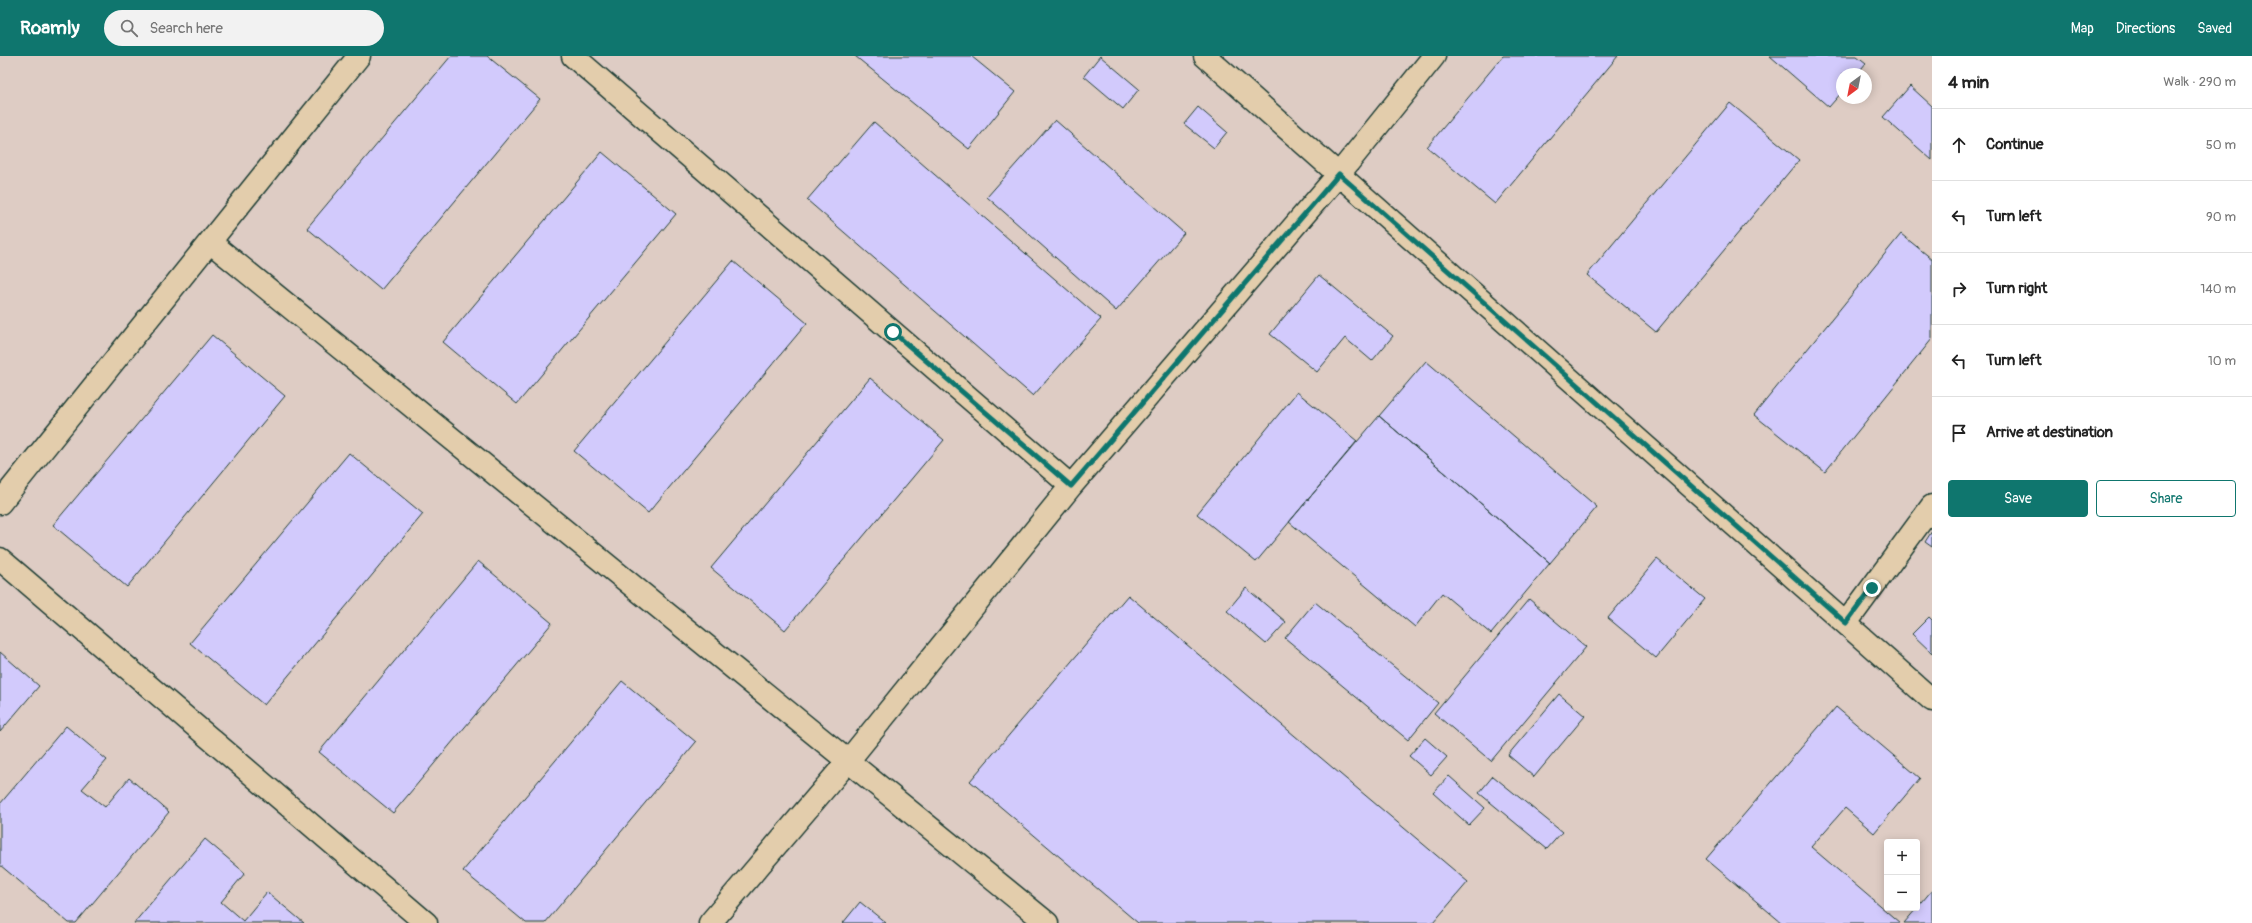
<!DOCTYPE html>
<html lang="en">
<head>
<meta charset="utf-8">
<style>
	body { margin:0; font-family:Pangolin,sans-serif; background:#f2f2f2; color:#222 }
	.controls { position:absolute; right:12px; bottom:12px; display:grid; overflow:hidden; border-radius:4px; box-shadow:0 2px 10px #0003 }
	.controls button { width:36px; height:36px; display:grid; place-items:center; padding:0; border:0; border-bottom:1px solid #e0e0e0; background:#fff; color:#222; font:20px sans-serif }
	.compass { position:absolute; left:1836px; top:12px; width:36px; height:36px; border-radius:50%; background:#fff; box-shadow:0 2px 10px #0003; rotate:212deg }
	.stop { position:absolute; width:12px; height:12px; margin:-9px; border:3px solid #0f766e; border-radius:50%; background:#fff }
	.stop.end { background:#0f766e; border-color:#fff; box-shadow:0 1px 4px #0008 }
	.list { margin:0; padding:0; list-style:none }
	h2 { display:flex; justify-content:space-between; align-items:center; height:52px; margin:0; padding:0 16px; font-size:17px }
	h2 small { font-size:13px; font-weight:400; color:#767676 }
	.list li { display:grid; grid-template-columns:26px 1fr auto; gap:12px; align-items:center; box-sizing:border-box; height:72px; padding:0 16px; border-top:1px solid #e0e0e0 }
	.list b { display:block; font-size:15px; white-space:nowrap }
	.list em { font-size:13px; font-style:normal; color:#767676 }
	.actions { display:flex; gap:8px; padding:12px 16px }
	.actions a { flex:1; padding:9px 0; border:1px solid #0f766e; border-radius:4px; text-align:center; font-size:14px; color:#0f766e }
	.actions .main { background:#0f766e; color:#fff }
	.icon { flex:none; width:22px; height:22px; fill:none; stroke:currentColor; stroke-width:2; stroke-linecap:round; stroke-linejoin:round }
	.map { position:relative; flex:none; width:1932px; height:867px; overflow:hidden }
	header { display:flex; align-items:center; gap:24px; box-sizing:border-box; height:56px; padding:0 20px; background:#0f766e; color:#fff }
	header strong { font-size:19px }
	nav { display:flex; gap:22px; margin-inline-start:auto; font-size:14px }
	.search { width:280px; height:36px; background:#f2f2f2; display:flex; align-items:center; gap:10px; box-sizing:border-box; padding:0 14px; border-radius:22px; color:#767676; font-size:15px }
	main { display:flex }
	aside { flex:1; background:#fff }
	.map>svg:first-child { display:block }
	.building { fill:#d2cafc; stroke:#1f3d34 }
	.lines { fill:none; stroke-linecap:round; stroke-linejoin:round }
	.minor-casing { stroke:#1f3d34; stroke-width:25 }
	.minor { stroke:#e3cdac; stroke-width:22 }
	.route { stroke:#0f766e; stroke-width:5 }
</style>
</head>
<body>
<header>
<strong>Roamly</strong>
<div class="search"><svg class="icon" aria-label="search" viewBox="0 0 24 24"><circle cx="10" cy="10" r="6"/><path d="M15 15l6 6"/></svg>Search here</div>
<nav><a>Map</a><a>Directions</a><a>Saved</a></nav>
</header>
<main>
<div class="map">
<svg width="1932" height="867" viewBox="0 0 1932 867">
	<rect width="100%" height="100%" fill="#deccc4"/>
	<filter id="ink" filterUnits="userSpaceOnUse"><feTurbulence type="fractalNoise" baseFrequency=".025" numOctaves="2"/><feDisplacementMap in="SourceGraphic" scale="8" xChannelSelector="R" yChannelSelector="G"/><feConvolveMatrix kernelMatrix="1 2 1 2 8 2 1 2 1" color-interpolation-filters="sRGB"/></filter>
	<g filter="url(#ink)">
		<path class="building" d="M451,0H487L540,43L381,234L307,172Z
			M855,0H971L1015,36L969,93Z
			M1100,0L1139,33L1123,53L1084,20Z
			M1503,0H1618L1495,148L1427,91Z
			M1770,0H1857L1866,7L1857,18H1842V36L1829,51Z
			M1910,30L1932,50V104L1883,61Z
			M1730,47L1799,104L1656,276L1587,219Z
			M1198,51L1227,76L1214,92L1184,68Z
			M1055,64L1184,177L1116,255L987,141Z
			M874,66L1101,263L1033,340L807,144Z
			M602,96L676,158L517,348L443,286Z
			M1901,178L1932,203V283L1825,416L1754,359Z
			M733,205L807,267L648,457L574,395Z
			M1319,219L1393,280L1372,305L1345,282L1317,316L1270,278Z
			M212,279L285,340L127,531L53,469Z
			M1426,305L1597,451L1550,507L1379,360Z
			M870,322L944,384L785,574L711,512Z
			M1297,336L1357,385L1256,506L1197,458Z
			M1379,360L1550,507L1491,578L1442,537L1415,571L1289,466Z
			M349,397L423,458L264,649L190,587Z
			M1932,475V491L1925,486Z
			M1657,503L1705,543L1656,602L1608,562Z
			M478,505L552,567L393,757L319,696Z
			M1246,532L1286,566L1266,588L1227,555Z
			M1128,539L1468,826L1433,867H1138L970,725Z
			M1529,543L1586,591L1491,705L1434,657Z
			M1315,546L1438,647L1408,684L1285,582Z
			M1929,561L1932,564V597L1912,578Z
			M0,596L39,630L0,676Z
			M622,625L696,686L545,867H526L463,815Z
			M1559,638L1585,660L1534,721L1508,699Z
			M1836,651L1920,722L1874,777L1845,752L1811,791L1900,867H1782L1706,803Z
			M66,670L107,704L82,733L105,751L129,722L169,756L76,867H69L0,809V748Z
			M1425,682L1447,701L1431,719L1409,700Z
			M1449,720L1485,752L1469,769L1433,737Z
			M1493,720L1562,776L1547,793L1479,737Z
			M205,783L245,817L221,846L243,865L267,836L304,867H134Z
			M1932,834V867H1904L1917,852Z
			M860,846L886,867H843Z"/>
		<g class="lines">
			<g class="minor-casing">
				<path id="minor" d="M573,0L1071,430
					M1205,0L1932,644
					M210,186L1047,867
					M0,447L359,0
					M0,503L426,867
					M1846,567L1932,450
					M710,867L848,705L1071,430L1339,118L1434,0"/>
			</g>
			<use href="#minor" class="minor"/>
		</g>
	</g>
	<g class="lines" filter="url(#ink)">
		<path class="route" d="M893,276L1071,430L1339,118L1846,567L1872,532"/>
	</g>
</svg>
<div class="controls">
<button>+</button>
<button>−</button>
</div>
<svg class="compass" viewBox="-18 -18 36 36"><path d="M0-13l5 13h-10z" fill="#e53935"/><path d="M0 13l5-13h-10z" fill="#767676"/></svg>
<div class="stop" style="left:893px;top:276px"></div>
<div class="stop end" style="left:1872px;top:532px"></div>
</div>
<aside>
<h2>4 min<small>Walk · 290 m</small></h2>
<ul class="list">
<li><svg class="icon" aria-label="ahead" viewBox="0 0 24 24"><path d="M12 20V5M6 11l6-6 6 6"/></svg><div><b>Continue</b></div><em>50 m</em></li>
<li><svg class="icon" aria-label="left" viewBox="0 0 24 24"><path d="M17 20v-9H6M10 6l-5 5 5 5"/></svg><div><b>Turn left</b></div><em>90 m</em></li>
<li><svg class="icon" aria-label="right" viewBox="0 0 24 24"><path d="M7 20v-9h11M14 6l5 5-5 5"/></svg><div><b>Turn right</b></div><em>140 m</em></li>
<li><svg class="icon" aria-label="left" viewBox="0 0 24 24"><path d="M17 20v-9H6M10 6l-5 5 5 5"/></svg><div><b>Turn left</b></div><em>10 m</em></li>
<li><svg class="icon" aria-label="arrive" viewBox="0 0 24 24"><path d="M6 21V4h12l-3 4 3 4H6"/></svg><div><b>Arrive at destination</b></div></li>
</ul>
<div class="actions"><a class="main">Save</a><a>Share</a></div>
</aside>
</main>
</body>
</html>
